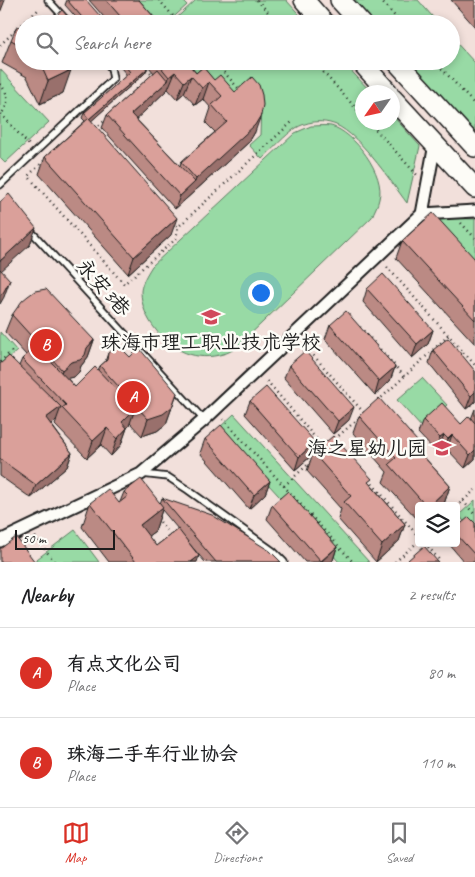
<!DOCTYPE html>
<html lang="en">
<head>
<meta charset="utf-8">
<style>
	body { margin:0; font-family:Caveat,"LXGW WenKai TC",sans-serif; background:#f6f6f6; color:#202124 }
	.controls { position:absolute; right:15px; bottom:15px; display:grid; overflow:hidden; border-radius:5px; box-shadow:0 2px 8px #0003 }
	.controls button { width:45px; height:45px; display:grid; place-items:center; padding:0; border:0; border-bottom:1px solid #e0e0e0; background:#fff; color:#202124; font:25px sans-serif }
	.compass { position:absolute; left:355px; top:85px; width:45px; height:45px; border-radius:50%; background:#fff; box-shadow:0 2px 8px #0003; rotate:236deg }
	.scale { position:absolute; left:15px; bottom:12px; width:100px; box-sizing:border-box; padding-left:5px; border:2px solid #1c1c1c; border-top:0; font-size:14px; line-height:18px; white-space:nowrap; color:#1c1c1c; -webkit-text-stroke:4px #fdfcf7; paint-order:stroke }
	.you { position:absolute; left:260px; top:292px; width:18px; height:18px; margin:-12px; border:4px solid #fff; border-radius:50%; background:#1a73e8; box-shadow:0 0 0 8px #1a73e833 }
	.badge { display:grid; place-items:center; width:32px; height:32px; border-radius:50%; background:#d93025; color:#fff; font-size:16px; font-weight:700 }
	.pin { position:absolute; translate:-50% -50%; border:2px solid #fff; box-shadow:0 1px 5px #0006 }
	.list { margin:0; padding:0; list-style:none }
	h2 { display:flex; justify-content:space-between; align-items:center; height:65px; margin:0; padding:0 20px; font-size:21px }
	h2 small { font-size:16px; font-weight:400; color:#757577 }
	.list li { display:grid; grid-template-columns:32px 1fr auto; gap:15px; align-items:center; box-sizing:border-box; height:90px; padding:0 20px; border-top:1px solid #e0e0e0 }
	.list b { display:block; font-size:19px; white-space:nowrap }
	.list p { margin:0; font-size:16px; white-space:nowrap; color:#757577 }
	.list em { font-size:16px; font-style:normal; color:#757577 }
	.icon { flex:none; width:28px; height:28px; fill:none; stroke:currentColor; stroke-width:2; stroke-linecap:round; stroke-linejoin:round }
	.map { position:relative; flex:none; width:475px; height:562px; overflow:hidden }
	.search { position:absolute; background:#fff; box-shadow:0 2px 8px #0003; left:15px; right:15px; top:15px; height:55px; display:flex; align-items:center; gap:12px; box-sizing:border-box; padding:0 18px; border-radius:28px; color:#757577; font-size:19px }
	.sheet { height:245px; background:#fff }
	nav { display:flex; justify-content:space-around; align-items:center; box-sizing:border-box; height:70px; border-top:1px solid #e0e0e0; background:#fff; font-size:14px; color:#757577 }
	nav a { display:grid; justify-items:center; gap:2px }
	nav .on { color:#d93025 }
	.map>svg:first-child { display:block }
	.green { fill:#98daa5; stroke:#5a7b60 }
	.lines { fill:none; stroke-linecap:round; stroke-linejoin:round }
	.service-casing { stroke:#1c1c1c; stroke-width:9 }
	.minor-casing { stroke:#1c1c1c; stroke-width:15 }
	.primary-casing { stroke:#1c1c1c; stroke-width:22 }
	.path { stroke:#1c1c1c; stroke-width:2.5; stroke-dasharray:1 4; stroke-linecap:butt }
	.service { stroke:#fdfcf7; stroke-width:5.5 }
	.minor { stroke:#fdfcf7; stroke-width:11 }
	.primary { stroke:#fdfcf7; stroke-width:19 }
	.wall { fill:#bb8a84; stroke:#1c1c1c; fill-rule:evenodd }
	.shaded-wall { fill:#99706c; stroke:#1c1c1c }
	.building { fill:#daa09a; stroke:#1c1c1c }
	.labels { text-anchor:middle; stroke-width:5; stroke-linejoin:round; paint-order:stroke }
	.street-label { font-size:20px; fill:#1c1c1c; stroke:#fdfcf7 }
	.poi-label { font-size:20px; fill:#1c1c1c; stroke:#fdfcf7 }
</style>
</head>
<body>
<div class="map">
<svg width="475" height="562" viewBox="0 0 475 562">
	<rect width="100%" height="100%" fill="#f2e0db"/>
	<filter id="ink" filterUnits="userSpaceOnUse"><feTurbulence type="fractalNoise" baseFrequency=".02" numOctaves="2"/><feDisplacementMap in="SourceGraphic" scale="10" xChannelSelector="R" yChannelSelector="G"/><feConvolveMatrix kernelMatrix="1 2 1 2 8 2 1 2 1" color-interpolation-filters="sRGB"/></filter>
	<g filter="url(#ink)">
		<path class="green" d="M126,0H182L187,5L166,24H147Z
			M196,0H286L308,24H170Z
			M351,0H418L439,24H372Z
			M451,37L475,63V137L406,61H451Z
			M169,61H342L371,92H362V122H392L393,116L420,146L407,203C391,182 356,128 330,123C319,120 306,122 296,128C286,134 271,151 262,159L249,145L260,135L261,104L229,107Z
			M0,69L49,122L5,163L0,158Z
			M311,126C317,126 325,125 331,126C354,132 386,175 379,199C378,205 374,211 372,217L237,347C233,350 228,353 223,354C197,362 172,351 156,330C147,319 141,305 141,291C142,282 147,274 152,266L295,133Z
			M434,218L475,219V263Z
			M0,332L17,351L0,366Z
			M422,378L447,405L422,428L397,400Z
			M234,414L369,562H339L218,429Z
			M475,500V535L459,515Z
			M75,530L99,562H33Z"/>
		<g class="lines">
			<g class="service-casing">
				<path id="service" d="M48,0L70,24
					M0,185L113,79L111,68L105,61
					M30,230L204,420
					M142,474L168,477L188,490L273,551L284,562"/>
			</g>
			<g class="minor-casing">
				<path id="minor" d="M435,144L422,214L475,211
					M0,541L141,474L204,420L422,214"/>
			</g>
			<g class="primary-casing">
				<path id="primary" d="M304,0L325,24
					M340,0L362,24
					M360,61L388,92
					M396,61L475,147
					M392,98L475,188"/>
			</g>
			<path class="path" d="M159,0L180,24
				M257,0L279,24
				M380,0L402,24
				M0,45L39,9
				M140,61L153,75
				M214,61L238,88
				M313,61L362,115
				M435,61L475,105
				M0,84C9,94 10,104 1,114
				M1,114L29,145
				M369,122L417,175
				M95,129L106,119
				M44,161L28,176L124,284L176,239L178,227
				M173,222L178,227L292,122
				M461,223L475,238
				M387,267L475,365
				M360,327L404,376
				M307,348L364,413
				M0,362L13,350
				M267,381L324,448
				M378,401L449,335
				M223,419L353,562
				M335,439L359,418
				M369,480L419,537
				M284,486L313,460
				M463,501L475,515
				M456,507L475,490
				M157,518L172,537
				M35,537L55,562
				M425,543L441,562
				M395,562L419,541"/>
			<use href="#service" class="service"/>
			<use href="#minor" class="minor"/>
			<use href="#primary" class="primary"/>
		</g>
		<path class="wall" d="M67,0L107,24H82L65,5Z
			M89,0H139L160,24H110Z
			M451,0H475V27Z
			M24,29V61H75L69,66L63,93L40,104L27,77L2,63L11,40Z
			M115,61H140L147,69L145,73L91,121L171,235L128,274L39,174L45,157L85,121L82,118L84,113L127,75Z
			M151,61H186L196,73L203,67L255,132L249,142L175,209L102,128L107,115L154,73L149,67ZM168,89L177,99L184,93L195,105L203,99L211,108L206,123L215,132L181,162L180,166L136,119Z
			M402,241L475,259V344L396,258Z
			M367,289L433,330L428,344L412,358L363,302Z
			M12,315L94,340L88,357L81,366L79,372L74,377L67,378L75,387L98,370L100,366L105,362L108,353L130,357L177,393L166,424L157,431L142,436L130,423L129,426L127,428L121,445L111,456L101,445L87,458L55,425L57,420L56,419V421L51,424L72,453L67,467L31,498L0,476V364L19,366L22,359L26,355L5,332Z
			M330,325L395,367L390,381L375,395L325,339Z
			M433,350L475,371V402L466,409L429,363Z
			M289,365L349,420L333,434L284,378Z
			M250,401L315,442L311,456L295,470L245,414Z
			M475,409V459L465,468L447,449L443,453L439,448L435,451L418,433L423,420L461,424L471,419Z
			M359,416L415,447L450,486L444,504L442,506H419V521L383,482L387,472L353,433Z
			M205,439L270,481L265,494L249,509L200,453Z
			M313,453L370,484L405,524L399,541L376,562L338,519L341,509L307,471Z
			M124,492L160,504L162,498L281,562H205L181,534L197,562H109L82,527L90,503H119L120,502ZM162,510L178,529L156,546L148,536L155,531Z
			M272,505L337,547L333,560L331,562H305L267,519Z
			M475,523V562H464L449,544V543H456V528Z"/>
		<path class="shaded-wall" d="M0,0H5L0,13Z
			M69,61H75L66,69Z
			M147,69L145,73L88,124L89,119Z
			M71,70L63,93L40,104L48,81Z
			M175,72L168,89L127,128L131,114L168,81L169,77Z
			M191,76L184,93L177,99L184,82Z
			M209,82L203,99L195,105L202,88Z
			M261,115L255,132L249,142L175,209L180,196L195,182L196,179Z
			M177,218L171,235L128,274L134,257Z
			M36,228L30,245L0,272V261Z
			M10,280L4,297L0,304V295Z
			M433,330L428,344L412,358L417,344Z
			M94,340L88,357L81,366L79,372L74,377L64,379L56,387L62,370L87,348Z
			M395,367L390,381L375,395L379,381Z
			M475,392V402L466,409L471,396Z
			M177,393L166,424L157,431L142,436L148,419Z
			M61,407L56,421L42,431L46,418Z
			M354,407L349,420L333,434L338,421Z
			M135,409L129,426L117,438L122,422Z
			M107,428L101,445L87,458L93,441Z
			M127,428L121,445L111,456L117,439Z
			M444,435L439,448L435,451L440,438Z
			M452,435L447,449L443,453L448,439Z
			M315,442L311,456L295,470L299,457Z
			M475,450V459L465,468L470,455Z
			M72,453L67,467L31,498L36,485Z
			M270,481L265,494L249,509L254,495Z
			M450,486L444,504L442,506H429Z
			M163,507L155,531L132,548L140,525Z
			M405,524L399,541L376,562L382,545Z
			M337,547L333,560L331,562H321Z
			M199,556L197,562H191Z"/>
		<path class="building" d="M67,0H86L107,24H88Z
			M106,0H139L160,24H127Z
			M62,10L74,24H54L52,21Z
			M17,26L24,29V47L11,40Z
			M39,61H67L71,70L48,81Z
			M121,61H140L147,69L89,119L84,113L130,72Z
			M163,61H186L196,73L203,67L214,80L220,75L235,92L252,77L259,85L262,95L263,105L261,115L255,125L196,179L181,162L227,122L212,105L222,96L209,82L202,88L191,76L184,82L175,72L169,77L159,65Z
			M158,69L168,81L131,114L195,182L180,196L107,115Z
			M89,118L177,218L134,257L45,157Z
			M9,194L36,228L0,261V202Z
			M433,213L475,259V320L402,241Z
			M0,269L10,280L3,293L0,295Z
			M383,274L433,330L417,344L367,289Z
			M46,289L94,340L87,348L85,355L80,360L71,362L62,370L12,315L22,301L28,296L35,291Z
			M346,311L395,367L379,381L330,325Z
			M448,338L475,371V392L471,396L433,350Z
			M118,345L130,357L139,348L177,393L172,407L163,414L148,419L100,366L107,360L108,353Z
			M36,346L75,387L95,367L135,409L122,422L127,428L117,439L107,428L93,441L62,408L66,405L22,359Z
			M305,351L354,407L338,421L289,365Z
			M9,356L61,407L46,418L72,453L36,485L0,459V364Z
			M266,387L315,442L299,457L250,401Z
			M379,398L417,441L413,445L450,486L429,506H426L389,464L396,458L359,416Z
			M442,403L461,424L469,416L475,423V450L470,455L452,435L448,439L444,435L440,438L423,420Z
			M221,425L270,481L254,495L205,439Z
			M333,436L372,479L368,482L405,524L382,545L344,502L351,496L313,453Z
			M141,479L163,507L140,525L156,546L178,529L199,556L191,562H136L90,503L108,489L119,503L128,496L124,492Z
			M288,491L337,547L321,561L272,505Z
			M162,498L212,515L270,551L281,562H216Z
			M469,517L475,523V555L456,534V528Z
			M16,537L35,562H0V549Z
			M424,546L438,562H410L408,560Z"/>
	</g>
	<defs>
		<g id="school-bare" transform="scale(1.5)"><path d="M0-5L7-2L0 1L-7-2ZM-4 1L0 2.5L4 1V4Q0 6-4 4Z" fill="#d1495b" stroke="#fdfcf7" stroke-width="2.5" paint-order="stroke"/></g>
	</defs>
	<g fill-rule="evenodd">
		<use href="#school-bare" x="211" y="317"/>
		<use href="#school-bare" x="442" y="448"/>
	</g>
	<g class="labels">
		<g class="street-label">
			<text transform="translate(104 287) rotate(48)" y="7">永安3巷</text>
		</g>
		<g class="poi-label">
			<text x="211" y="349">珠海市理工职业技术学校</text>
			<text x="427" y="455" text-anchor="end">海之星幼儿园</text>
		</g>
	</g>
</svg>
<div class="controls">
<button><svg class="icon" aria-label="layers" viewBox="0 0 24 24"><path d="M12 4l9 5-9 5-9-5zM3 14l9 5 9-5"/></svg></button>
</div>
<svg class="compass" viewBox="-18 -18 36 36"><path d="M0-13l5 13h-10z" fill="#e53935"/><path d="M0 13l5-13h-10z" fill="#757577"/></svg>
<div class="scale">50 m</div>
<div class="you"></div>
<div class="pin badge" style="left:133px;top:397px">A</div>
<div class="pin badge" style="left:46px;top:345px">B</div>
<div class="search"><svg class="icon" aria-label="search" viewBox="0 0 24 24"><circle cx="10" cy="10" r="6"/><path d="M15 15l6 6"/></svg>Search here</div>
</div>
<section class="sheet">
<h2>Nearby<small>2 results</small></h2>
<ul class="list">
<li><span class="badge">A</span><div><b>有点文化公司</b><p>Place</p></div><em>80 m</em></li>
<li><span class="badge">B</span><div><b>珠海二手车行业协会</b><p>Place</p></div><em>110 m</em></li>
</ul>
</section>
<nav>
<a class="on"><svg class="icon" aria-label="map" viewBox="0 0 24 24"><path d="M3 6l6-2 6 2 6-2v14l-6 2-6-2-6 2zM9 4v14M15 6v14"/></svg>Map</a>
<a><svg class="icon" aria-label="directions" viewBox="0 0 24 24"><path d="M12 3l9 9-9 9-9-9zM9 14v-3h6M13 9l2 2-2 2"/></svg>Directions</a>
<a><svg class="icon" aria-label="saved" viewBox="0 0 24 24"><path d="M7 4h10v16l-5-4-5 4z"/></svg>Saved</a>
</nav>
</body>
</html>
